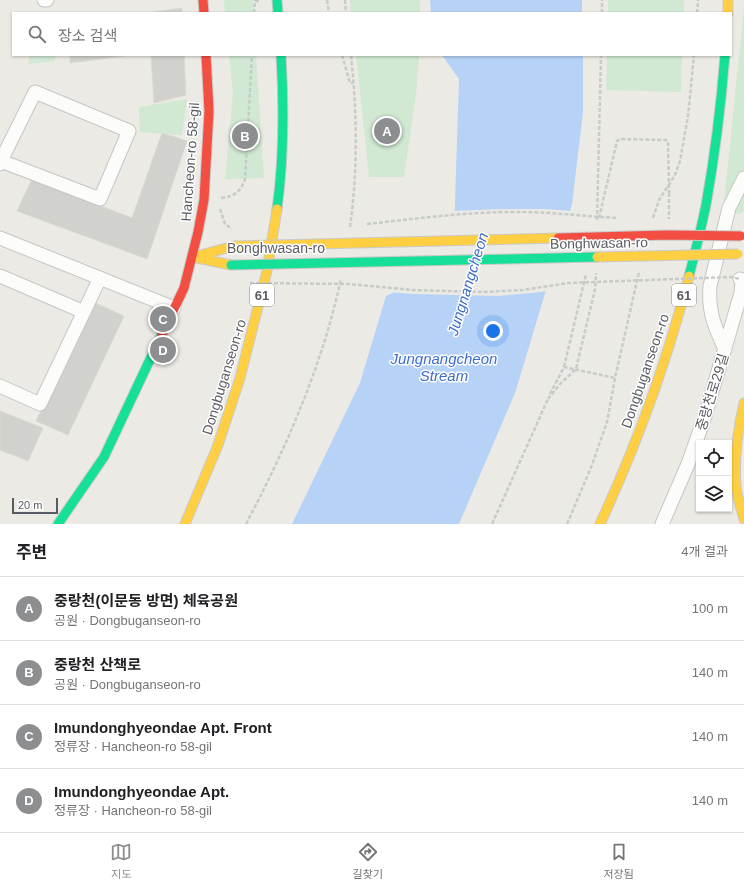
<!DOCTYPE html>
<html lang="ko">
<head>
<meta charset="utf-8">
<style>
	body { margin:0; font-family:Arial,"Noto Sans KR",sans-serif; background:#f6f6f6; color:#202124 }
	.controls { position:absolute; right:12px; bottom:12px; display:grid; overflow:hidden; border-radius:0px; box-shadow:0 1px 3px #0004 }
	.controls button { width:36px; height:36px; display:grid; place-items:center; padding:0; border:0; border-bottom:1px solid #e0e0e0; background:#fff; color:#202124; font:20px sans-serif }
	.scale { position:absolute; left:12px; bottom:10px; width:46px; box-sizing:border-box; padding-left:4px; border:2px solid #5a5c63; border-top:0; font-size:11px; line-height:14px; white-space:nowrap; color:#5a5c63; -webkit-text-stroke:3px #fff; paint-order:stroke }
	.you { position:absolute; left:493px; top:331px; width:14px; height:14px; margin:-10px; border:3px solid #fff; border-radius:50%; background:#1a73e8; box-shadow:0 0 0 6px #1a73e833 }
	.badge { display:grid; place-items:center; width:26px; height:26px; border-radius:50%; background:#8d8e90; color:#fff; font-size:13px; font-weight:700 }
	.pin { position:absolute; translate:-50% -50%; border:2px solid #fff; box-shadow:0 1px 4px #0006 }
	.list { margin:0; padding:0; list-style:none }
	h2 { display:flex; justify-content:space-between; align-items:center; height:52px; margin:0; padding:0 16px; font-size:17px }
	h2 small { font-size:13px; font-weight:400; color:#757577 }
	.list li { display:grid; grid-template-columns:26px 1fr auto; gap:12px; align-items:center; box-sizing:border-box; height:64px; padding:0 16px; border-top:1px solid #e0e0e0 }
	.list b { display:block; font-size:15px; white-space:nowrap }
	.list p { margin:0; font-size:13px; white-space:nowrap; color:#757577 }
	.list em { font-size:13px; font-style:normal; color:#757577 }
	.icon { flex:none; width:22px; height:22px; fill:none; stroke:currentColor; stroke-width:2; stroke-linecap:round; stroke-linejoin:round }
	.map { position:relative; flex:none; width:744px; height:524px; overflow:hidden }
	.search { position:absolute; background:#fff; box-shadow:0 1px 3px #0004; left:12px; right:12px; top:12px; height:44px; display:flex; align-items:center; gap:10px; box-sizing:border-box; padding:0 14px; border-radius:0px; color:#757577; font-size:15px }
	.sheet { height:308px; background:#fff }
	nav { display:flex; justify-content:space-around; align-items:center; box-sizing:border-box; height:56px; border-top:1px solid #e0e0e0; background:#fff; font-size:11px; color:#757577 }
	nav a { display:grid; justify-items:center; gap:2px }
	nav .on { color:#8d8e90 }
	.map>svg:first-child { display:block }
	.green { fill:#d1e8d2 }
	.water { fill:#b6d2f7 }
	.pier { fill:#ebeae4 }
	.building { fill:#d1d1cd; stroke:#dad9d4 }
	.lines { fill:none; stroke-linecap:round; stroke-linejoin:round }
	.street-casing { stroke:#c7c6c6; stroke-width:15 }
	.fast-casing { stroke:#c9c9c9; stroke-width:11 }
	.slow-casing { stroke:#c9c9c9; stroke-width:11 }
	.jam-casing { stroke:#c9c9c9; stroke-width:11 }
	.path { stroke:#c7ccca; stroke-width:2.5; stroke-dasharray:4 2; stroke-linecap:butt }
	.street { stroke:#fcfcfb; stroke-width:13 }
	.fast { stroke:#16e098; stroke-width:9 }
	.slow { stroke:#ffcf43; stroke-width:9 }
	.jam { stroke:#f24e42; stroke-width:9 }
	.fast-bridge-casing { stroke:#c9c9c9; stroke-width:11; stroke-linecap:butt }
	.slow-bridge-casing { stroke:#c9c9c9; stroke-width:11; stroke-linecap:butt }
	.jam-bridge-casing { stroke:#c9c9c9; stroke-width:11; stroke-linecap:butt }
	.path-bridge { stroke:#c7ccca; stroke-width:2.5; stroke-dasharray:4 2; stroke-linecap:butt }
	.fast-bridge { stroke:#16e098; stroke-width:9 }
	.slow-bridge { stroke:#ffcf43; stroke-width:9 }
	.jam-bridge { stroke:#f24e42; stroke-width:9 }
	.labels { text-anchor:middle; stroke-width:3; stroke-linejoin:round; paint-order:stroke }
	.shield { fill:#fff; stroke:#8c8d92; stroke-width:1 }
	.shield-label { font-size:13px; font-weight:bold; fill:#5a5c63 }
	.street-label { font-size:14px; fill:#5a5c63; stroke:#fff }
	.water-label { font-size:15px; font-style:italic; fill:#3c6bc9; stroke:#fff }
</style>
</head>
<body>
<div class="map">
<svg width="744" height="524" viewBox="0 0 744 524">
	<rect width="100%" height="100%" fill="#ebeae4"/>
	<path class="green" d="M224,0H253L254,13H225Z
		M350,0H420V13H351Z
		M608,0H684V13H608Z
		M744,8V211L740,214L723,212Z
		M30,55H56L54,61L28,64Z
		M229,55H256L264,178L225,179L233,93Z
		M356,55H419L417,86L404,177H369Z
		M607,55H682L681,92L606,90Z
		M187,99L182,135L140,132L139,107Z"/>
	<path class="water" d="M430,0H582V13H431Z
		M442,55H583V112L572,204L515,393L459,524H292L360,383L386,296L453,265L459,79Z"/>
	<path class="pier" d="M501,209H545L572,211L548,291L532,293L497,296L412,294L390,292L451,263L453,211Z"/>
	<path class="building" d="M182,8V13H146Z
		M70,55H131L70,63Z
		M151,55H184L186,95L154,103Z
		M162,133L187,141L147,259L17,211L32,179L132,218Z
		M93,302L124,316L68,435L36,421Z
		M0,411L43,428L28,461L0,450Z"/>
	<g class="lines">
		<g class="street-casing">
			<path id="street" d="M44,0H47
				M0,164L1,161L35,92L129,131L100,199L1,161
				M0,238L174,308
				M0,276L84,312
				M725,349C714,326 708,311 710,286L729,208L744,178
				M0,386L40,404L100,278
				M662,524L688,464L705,416L741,293L742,282L740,279"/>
		</g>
		<g class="fast-casing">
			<path id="fast" d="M277,0L278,13
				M277,209C284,158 284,106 281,55
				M689,276C695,253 701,229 706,205C715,155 721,105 725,55
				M58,524L104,457L162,334"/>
		</g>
		<g class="slow-casing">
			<path id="slow" d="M728,0V13
				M231,265L193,257L234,246
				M744,403C738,429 734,459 736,486C737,497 741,508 744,519
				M185,524L218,445L240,378L267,271L277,209
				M600,524C637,444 667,362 689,276"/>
		</g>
		<g class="jam-casing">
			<path id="jam" d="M203,0L204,13
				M162,334L184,288L198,232L204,200L209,111L206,55"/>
		</g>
		<path class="path" d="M327,0L329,13
			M345,0L346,13
			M254,13L255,1H259
			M602,13V0
			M697,13L698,0
			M342,55L350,83H354
			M669,193V219
			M221,198C234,197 241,191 245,179L252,55
			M220,209L225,224L232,229
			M653,218L659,200L675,175L680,161L688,116L694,55
			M597,220L601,55
			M350,227C358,170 357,112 351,55
			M550,394L564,367L615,378
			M548,399L561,383L576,369L595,289L596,273
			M246,524C287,446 322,366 341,279
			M492,524L548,399
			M567,524L592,465L607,422L615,378L639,272"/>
		<use href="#street" class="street"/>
		<use href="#fast" class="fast"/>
		<use href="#slow" class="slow"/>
		<use href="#jam" class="jam"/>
		<g class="fast-bridge-casing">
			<path id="fast-bridge" d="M231,265L597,257"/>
		</g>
		<g class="slow-bridge-casing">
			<path id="slow-bridge" d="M234,246L558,238
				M597,257L738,254"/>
		</g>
		<g class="jam-bridge-casing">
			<path id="jam-bridge" d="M558,238L667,235L741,236"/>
		</g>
		<path class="path-bridge" d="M599,218L617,141L620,139L666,140L668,141L669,193
			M367,224C421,218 474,211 528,212C557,213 586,216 616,218
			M250,283L349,284L413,290L485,292L523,290L568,283L731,277L740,279
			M564,367L586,274"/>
		<use href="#fast-bridge" class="fast-bridge"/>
		<use href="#slow-bridge" class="slow-bridge"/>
		<use href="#jam-bridge" class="jam-bridge"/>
	</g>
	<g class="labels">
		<g class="shield">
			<rect x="250" y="284" width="24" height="22" rx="3"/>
			<rect x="672" y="284" width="24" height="22" rx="3"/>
		</g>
		<g class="shield-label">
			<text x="262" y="300">61</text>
			<text x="684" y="300">61</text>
		</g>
		<g class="street-label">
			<text transform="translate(190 162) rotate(-86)" y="5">Hancheon-ro 58-gil</text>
			<text transform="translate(599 243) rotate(-1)" y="5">Bonghwasan-ro</text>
			<text x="276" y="253">Bonghwasan-ro</text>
			<text transform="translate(645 371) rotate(-71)" y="5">Dongbuganseon-ro</text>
			<text transform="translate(224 377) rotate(-73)" y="5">Dongbuganseon-ro</text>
			<text transform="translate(712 392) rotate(-73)" y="5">중랑천로29길</text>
		</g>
		<g class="water-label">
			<text transform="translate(468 284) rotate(-73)" y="5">Jungnangcheon</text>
			<text x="444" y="364">Jungnangcheon<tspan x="444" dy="17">Stream</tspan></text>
		</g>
	</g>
</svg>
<div class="controls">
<button><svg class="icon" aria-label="locate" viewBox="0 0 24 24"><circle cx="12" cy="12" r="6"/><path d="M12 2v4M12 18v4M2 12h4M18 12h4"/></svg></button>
<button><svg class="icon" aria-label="layers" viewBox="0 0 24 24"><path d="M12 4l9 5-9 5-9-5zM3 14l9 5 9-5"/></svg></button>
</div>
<div class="scale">20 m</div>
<div class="you"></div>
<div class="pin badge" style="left:387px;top:131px">A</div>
<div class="pin badge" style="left:245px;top:136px">B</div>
<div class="pin badge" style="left:163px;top:319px">C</div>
<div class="pin badge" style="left:163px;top:350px">D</div>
<div class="search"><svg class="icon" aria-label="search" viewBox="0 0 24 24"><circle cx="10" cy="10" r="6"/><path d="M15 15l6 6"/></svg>장소 검색</div>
</div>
<section class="sheet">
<h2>주변<small>4개 결과</small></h2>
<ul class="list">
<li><span class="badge">A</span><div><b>중랑천(이문동 방면) 체육공원</b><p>공원 · Dongbuganseon-ro</p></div><em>100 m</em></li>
<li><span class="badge">B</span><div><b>중랑천 산책로</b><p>공원 · Dongbuganseon-ro</p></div><em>140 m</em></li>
<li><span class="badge">C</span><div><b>Imundonghyeondae Apt. Front</b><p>정류장 · Hancheon-ro 58-gil</p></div><em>140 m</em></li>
<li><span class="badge">D</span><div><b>Imundonghyeondae Apt.</b><p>정류장 · Hancheon-ro 58-gil</p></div><em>140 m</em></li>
</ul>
</section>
<nav>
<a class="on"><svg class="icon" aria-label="map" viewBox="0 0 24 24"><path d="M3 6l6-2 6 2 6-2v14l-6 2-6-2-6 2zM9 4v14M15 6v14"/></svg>지도</a>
<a><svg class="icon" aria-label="directions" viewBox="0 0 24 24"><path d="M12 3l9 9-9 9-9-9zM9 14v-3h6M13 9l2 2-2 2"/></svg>길찾기</a>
<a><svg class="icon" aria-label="saved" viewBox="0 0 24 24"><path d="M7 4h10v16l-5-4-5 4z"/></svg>저장됨</a>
</nav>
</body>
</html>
